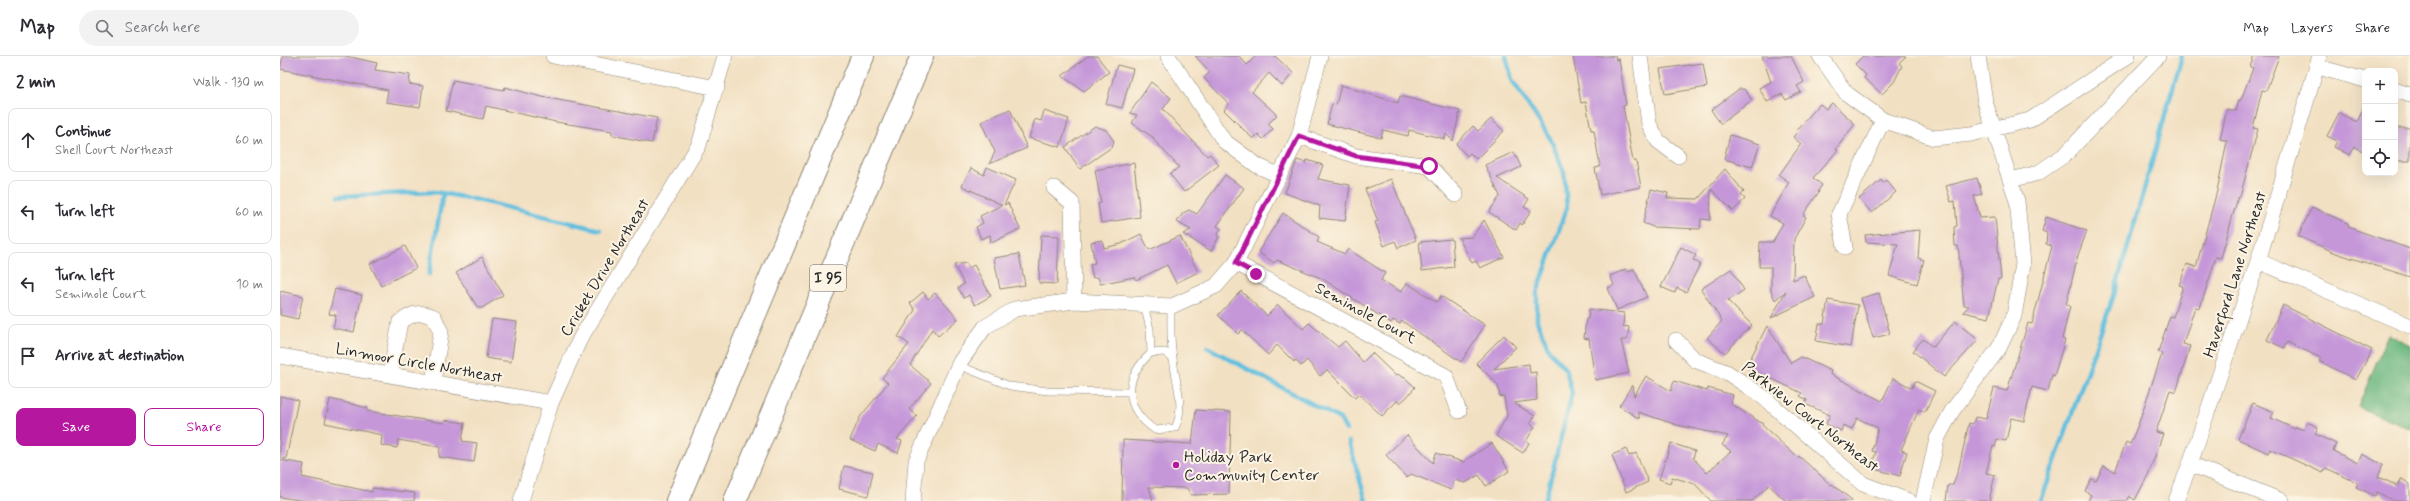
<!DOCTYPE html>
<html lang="en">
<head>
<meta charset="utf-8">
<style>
	body { margin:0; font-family:Mynerve,sans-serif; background:#f2f2f3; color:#2b2b33 }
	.controls { position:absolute; right:12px; top:12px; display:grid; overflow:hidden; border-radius:8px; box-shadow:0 4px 16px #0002 }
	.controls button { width:36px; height:36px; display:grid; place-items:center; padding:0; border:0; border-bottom:1px solid #e1e1e2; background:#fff; color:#2b2b33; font:20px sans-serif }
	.stop { position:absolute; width:12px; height:12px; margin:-9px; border:3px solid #b5179e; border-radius:50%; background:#fff }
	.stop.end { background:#b5179e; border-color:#fff; box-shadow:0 1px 4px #0008 }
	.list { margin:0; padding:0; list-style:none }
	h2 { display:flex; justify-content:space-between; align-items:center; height:52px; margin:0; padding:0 16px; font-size:17px }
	h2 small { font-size:13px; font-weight:400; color:#7c7c81 }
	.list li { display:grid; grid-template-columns:26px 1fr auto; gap:12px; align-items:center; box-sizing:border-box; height:64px; margin:0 8px 8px; padding:0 8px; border:1px solid #e1e1e2; border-radius:8px }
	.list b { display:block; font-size:15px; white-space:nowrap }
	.list p { margin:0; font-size:13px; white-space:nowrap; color:#7c7c81 }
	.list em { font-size:13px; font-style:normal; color:#7c7c81 }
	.actions { display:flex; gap:8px; padding:12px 16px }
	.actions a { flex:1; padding:9px 0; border:1px solid #b5179e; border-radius:8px; text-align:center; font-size:14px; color:#b5179e }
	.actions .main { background:#b5179e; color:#fff }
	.icon { flex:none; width:22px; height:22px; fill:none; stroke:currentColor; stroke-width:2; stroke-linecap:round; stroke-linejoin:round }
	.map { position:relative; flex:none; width:2130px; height:445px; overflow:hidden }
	header { display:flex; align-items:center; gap:24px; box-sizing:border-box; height:56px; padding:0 20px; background:#fff; border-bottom:1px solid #e1e1e2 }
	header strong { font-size:19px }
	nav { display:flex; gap:22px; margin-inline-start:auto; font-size:14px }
	.search { width:280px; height:36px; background:#f2f2f3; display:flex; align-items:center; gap:10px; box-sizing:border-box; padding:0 14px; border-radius:22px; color:#7c7c81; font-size:15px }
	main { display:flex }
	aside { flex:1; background:#fff }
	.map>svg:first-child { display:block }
	.forest { fill:#6db881; stroke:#4c7256 }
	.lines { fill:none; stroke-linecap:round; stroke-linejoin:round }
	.stream { stroke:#61bfdf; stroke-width:4.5 }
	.building { fill:#c597d9 }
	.lane-casing { stroke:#8e8676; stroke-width:8 }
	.street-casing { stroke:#8e8676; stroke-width:16 }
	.highway-casing { stroke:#8e8676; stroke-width:24 }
	.lane { stroke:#fff; stroke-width:7 }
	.street { stroke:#fff; stroke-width:15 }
	.highway { stroke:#fff; stroke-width:22 }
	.route { stroke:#b5179e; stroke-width:5 }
	.poi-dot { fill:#b5179e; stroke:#fcf5e5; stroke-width:1.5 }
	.labels { text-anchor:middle; stroke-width:4; stroke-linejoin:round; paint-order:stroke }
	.shield { fill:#fcf5e5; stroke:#6a6863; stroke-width:1 }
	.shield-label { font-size:15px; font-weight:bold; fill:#2b2b2b }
	.street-label { font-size:16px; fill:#2b2b2b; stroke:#fcf5e5 }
	.poi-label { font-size:16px; fill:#2b2b2b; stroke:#fcf5e5; text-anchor:start }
</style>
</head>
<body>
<header>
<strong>Map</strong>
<div class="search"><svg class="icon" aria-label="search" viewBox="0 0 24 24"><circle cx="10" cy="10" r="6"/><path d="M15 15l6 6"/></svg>Search here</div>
<nav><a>Map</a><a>Layers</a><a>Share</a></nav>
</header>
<main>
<aside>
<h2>2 min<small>Walk · 130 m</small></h2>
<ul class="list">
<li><svg class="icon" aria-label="ahead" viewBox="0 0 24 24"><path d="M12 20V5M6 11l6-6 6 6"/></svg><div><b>Continue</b><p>Shell Court Northeast</p></div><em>60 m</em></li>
<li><svg class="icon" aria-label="left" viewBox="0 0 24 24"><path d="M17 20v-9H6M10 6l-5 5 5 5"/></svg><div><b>Turn left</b></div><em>60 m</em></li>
<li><svg class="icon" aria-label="left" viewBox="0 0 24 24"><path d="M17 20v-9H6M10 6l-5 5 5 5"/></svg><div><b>Turn left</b><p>Seminole Court</p></div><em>10 m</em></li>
<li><svg class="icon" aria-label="arrive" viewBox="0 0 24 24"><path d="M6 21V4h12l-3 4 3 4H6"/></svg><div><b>Arrive at destination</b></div></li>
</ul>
<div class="actions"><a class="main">Save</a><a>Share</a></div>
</aside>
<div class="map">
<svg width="2130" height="445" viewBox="0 0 2130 445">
	<rect width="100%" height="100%" fill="#fcf5e5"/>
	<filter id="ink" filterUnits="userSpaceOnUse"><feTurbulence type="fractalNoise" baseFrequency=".025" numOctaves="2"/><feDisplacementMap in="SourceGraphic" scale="8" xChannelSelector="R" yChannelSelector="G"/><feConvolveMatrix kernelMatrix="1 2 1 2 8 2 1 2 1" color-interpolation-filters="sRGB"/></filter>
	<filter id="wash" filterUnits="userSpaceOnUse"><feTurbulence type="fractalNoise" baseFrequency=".012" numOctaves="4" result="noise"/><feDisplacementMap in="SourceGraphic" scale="16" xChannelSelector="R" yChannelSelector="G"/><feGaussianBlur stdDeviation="0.9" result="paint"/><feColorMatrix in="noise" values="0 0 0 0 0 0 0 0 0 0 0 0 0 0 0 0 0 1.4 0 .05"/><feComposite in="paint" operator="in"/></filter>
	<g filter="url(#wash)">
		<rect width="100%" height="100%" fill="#f2e0c2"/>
		<path class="forest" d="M2108,278L2130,289V373L2078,351Z"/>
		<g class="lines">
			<path class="stream" d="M1226,0L1232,24L1270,82L1284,116L1287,151L1257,237V265L1269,294L1286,314L1292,337L1265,445
				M59,140L155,136L193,143L320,174
				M149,218L163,137
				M927,291L1060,363L1066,374
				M1069,386L1086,445
				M1761,445L1834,239L1902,0"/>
		</g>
		<g id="blocks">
			<path class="building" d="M3,0H66L97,7L95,14L130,19L129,28L143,30L140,51L106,46L108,34L0,13Z
				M808,0H817L829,16L804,35L782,20Z
				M915,0H959L967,9L976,0H995L1013,17L1002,30L989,17L972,36L997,59L988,68L993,73L983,83L978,78L973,83L944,54L949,48L924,22L930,16Z
				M1293,0H1335L1336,4L1339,3L1346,49L1343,50L1353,105H1356L1361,131L1320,139L1315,112L1320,111L1314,74H1311L1306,46L1301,47Z
				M1482,0H1511L1524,26L1517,30L1521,36L1506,44L1502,38L1487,46L1479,32L1491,26Z
				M1583,0H1626L1619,7L1622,10L1614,26L1602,38L1584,22L1586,19L1575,8Z
				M1974,0H1999L1986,35L1982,34L1973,72L1978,73L1960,141H1958L1941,202L1936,201L1920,252L1915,251L1903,288L1910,290L1896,336L1890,334L1876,376L1883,378L1868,419L1855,444L1849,440L1846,445H1808L1811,439L1805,435L1811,423L1816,425L1824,410L1835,416L1846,386L1850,388L1858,369L1882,298L1878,296L1890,260L1893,261L1903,230L1899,229L1907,208L1916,211L1937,135L1947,85L1940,83L1947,53L1956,55L1959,44H1961L1973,12L1970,11Z
				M1423,7L1427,31L1385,38L1380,13Z
				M837,9L853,13L842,52L826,48Z
				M173,24L224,34L225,31L262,41L377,62L372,87L332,79V75L276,66L206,50L203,63L166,55Z
				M871,26L891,42L883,53L927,100L930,98L939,109L904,136L890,118L899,111L873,83L874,82L852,67L857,59L850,57Z
				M1061,29L1118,47L1120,40L1180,55L1173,85L1166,78L1165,83L1129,74L1128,80L1103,74L1101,82L1047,68L1052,48L1056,49Z
				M1459,33H1464L1472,44L1441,68L1431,54Z
				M1552,47L1575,68L1556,93L1558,94L1533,122L1542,129L1538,135L1539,136L1523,159L1526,161L1514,183L1513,224L1524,219L1535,241L1491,262L1506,235L1495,244L1491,235V211H1479L1480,186H1493L1503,167L1490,160L1509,126L1499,119L1521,88L1513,81L1517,76L1516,75L1540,48L1546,53Z
				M2085,49V96L2074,91L2070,99L2054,91L2057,85L2047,80L2059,57L2077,66Z
				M730,53L747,92L709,108L715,96L701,66Z
				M764,55L789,63L780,91L749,82L755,63L761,65Z
				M1211,63L1224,75L1196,103L1190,97L1187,100L1176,88L1193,70L1198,75Z
				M815,70L826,74L834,85L832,91L800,113L785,91Z
				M2115,72H2130V105H2115Z
				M1450,79L1480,88L1472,111L1444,103Z
				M1234,96L1241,111L1217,122L1249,143L1244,151L1251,155L1242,169L1240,167L1236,174L1209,156L1220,140L1205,109Z
				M1017,104L1026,107L1027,104L1043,109L1038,123L1070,129L1065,165L1039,162L1040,150L1005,137Z
				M854,107L860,161L821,167L818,148L821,147L815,114Z
				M707,111L736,124L724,149L728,147L740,173L711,187L710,179L701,183L696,171L703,167L700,160L722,149L682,130L691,112L704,119Z
				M1445,113L1464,136L1461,139L1465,143L1453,155L1431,133L1430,164L1421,163L1420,173L1373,171L1363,167L1371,133L1388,137L1387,142L1418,143Z
				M945,119L964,132L937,170L941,173L937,179L939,181L931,195L903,178L911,174L897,166L903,157L909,154L917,158Z
				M1697,122L1702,138L1694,140L1700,162L1715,161L1721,223H1718L1709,262L1683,256L1689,250L1684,249L1678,190H1675L1674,171L1677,170L1675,145L1671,146L1666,130Z
				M1111,123L1136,184L1118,192L1115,185L1104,190L1095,166L1098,165L1085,133Z
				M1601,124L1603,127L1606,124L1616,136L1592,157L1579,143Z
				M2032,151L2069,168L2068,171L2130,193V221L2056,197L2018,180Z
				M1003,157L1039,181L1037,186L1065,198L1068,193L1105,217L1101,224L1121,236L1127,227L1157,246L1161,240L1205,269L1181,306L1122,265L1120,268L1113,264L1111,267L1041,222L997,204L994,207L978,196Z
				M1766,161L1807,175L1798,199L1786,249L1790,250L1782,283L1785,284L1774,320L1772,319L1768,335L1752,331L1744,365L1731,362L1726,385L1717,383L1715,391L1713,390L1706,417L1715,419L1709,445H1666L1668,429H1673L1679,411L1689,367L1693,368L1695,361L1706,363L1714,332L1727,335L1748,267L1752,268L1772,190L1766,188L1767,177L1762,175Z
				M1204,164L1224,201L1200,212L1196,205L1192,207L1179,182L1192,181Z
				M1640,174L1638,202L1644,204L1637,228L1609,220L1618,188L1586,186L1585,179Z
				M861,178L869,194L900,180L918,216L896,227L887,209L856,224L854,221L820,228L818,221L813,222L810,208L815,207L811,186L822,184L824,192L841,188Z
				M761,179L779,180L777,228L759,227Z
				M1172,183L1174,211L1142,215L1139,186Z
				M125,190L136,212L101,230L90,208Z
				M1401,191L1416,199L1413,204L1420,208L1406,236L1397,232L1395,237L1381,231Z
				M739,198L745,229L720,233L714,202Z
				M202,201L223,239L202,252H198L176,217Z
				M686,207L689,212L694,209L711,240L695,249L689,239L684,242L678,232L684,228L674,209Z
				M1346,213L1347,216L1354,213L1367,241L1337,254L1328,232L1334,229L1330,220Z
				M1451,213L1464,234L1448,245L1472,269L1445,297L1427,282L1442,265L1421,233Z
				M55,233L82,239L74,276L53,272L56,259L49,258Z
				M0,235L23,240L18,263L0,259Z
				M961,235L987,260L998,249L1023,273L1029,267L1058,291L1065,285L1083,306L1092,297L1116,320L1118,318L1123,322L1124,321L1135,331L1127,341L1120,347L1117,345L1102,360L1079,338L1075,342L1047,314L1040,320L1027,304L1021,310L1015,304L1014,306L997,289L988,299L962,274L958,278L938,259Z
				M643,236L648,243L655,237L678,263L658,280L652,273L630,309L651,327L629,353L637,360L617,383L622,385L618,397L598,388L595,395L570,384L580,361L608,327L602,322L629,288L618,281L635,254L630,247Z
				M1599,237L1610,278L1593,282L1581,242Z
				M1548,244L1578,249L1571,291L1536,285L1539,268H1544Z
				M2003,249L2092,294L2076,324L2039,305L2041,302L2007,286L2004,292L1987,284Z
				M1309,253L1344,257L1343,270L1349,271L1347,284H1341L1349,317L1315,324L1309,283L1304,282L1306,263H1308Z
				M212,263L237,266L231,306L206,302Z
				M1675,265L1698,284L1664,321L1633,295L1643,283L1653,291Z
				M1487,270L1511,307L1521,301L1551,315L1550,318L1602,345L1613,322L1632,332L1635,325L1655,335L1645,356L1639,353L1621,394L1627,396L1620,420L1591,412L1596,396L1592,395L1598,372L1577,362L1572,373L1563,369L1561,375L1546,368L1550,359L1525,348L1527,344L1520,340L1522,337L1466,311Z
				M1224,279L1236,291L1214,313L1249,308L1250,317L1256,316L1257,344L1234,347L1255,360L1250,368L1255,371L1246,385L1249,387L1243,397L1216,380L1227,360L1224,340L1220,341L1218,329L1196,307Z
				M1366,320L1391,335L1394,325L1427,335L1428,332L1453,339L1451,348L1483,368L1482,369L1518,402L1519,400L1551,429L1552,428L1573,445H1506L1489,429L1472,445H1431L1415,428L1392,421L1390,427L1379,423L1391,387L1415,395L1413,402L1427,417L1451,395L1442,389L1448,380L1397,369L1358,356L1360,363L1339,350L1352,329L1354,340Z
				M0,340L18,344L6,403L0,402Z
				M50,343L88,352L87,355L164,367L165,364L185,367L182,385L197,387L194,406L159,401L160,391L118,384L117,392L101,389L102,379L45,367Z
				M1973,347L1994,356L1991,362L2015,373L2016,371L2024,374L2027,366L2038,371L2035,378L2056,388L2053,395L2078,407L2082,398L2103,409L2098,421L2118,430L2122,423L2130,428V445H2114L2097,436L2095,440L2076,431L2078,427L2046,412L2043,417L1990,393L1988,397L1958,383Z
				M916,354L951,356L949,438L911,439L907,432L869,431L873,445H842L843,384L912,388Z
				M1127,379L1153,407L1156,397L1183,406L1212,387L1229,415L1206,430L1199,419L1185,427L1174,424L1171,434L1131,418L1127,422L1106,399Z
				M1346,393L1349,400L1356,397L1368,426L1346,436L1332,399Z
				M0,404L24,408L22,421L92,436V432L135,437L134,445H25L0,441Z
				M564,410L593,416L588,440L559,433Z"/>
		</g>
	</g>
	<g filter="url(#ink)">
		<use href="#blocks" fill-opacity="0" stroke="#8e8676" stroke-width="1"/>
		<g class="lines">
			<g class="lane-casing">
				<path id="lane" d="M864,249L870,273L871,297C843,322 843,352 875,374L895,372C906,351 895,325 893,302C890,285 891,267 891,250
					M871,297L885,296L893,303
					M678,309L730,330L768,335L851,336"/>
			</g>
			<g class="street-casing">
				<path id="street" d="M273,0L437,32
					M888,0L944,85L978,110L998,119
					M1360,0L1369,68L1378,85L1398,100
					M1540,0L1566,37L1603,64L1654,82L1691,78L1750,64L1848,0
					M2038,11L2085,24
					M2115,34L2130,39
					M1019,80L1076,100L1149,110L1176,139
					M1731,124L1758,117L1786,98L1878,0
					M774,132L792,147L794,245
					M1565,191L1559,158L1603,64
					M1978,205L2130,270
					M956,207L1166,320L1179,355
					M1396,284L1415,304L1448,317L1482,340L1583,428L1629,445
					M0,300L271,347
					M110,319L120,266C133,257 140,255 154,261L161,276L153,327
					M1910,408L2002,445
					M241,445L271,347L300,283L419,89L445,0
					M633,445L636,405L680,306L705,271L735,253L794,245L892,250L936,230L956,207L1019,80L1040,0
					M1643,445L1657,383L1672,355L1719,292L1734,260L1743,208L1737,145L1705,46L1698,0
					M1896,445L1910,408L1978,205L2040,0"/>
			</g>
			<g class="highway-casing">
				<path id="highway" d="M397,445L583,0
					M455,445L642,0"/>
			</g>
			<use href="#lane" class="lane"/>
			<use href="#street" class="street"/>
			<use href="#highway" class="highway"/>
		</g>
	</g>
	<g class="lines" filter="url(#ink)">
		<path class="route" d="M976,218L956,207L1019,80L1076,100L1149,110"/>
	</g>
	<circle class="poi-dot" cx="896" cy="409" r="4"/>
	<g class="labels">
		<rect class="shield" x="530" y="209" width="36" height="26" rx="3"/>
		<g class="shield-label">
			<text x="548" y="227">I 95</text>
		</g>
		<g class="street-label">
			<text transform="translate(324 211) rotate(-59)" y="6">Cricket Drive Northeast</text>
			<text transform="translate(1954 218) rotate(-72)" y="6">Haverford Lane Northeast</text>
			<text transform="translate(1086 256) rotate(28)" y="6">Seminole Court</text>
			<text transform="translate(139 306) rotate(10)" y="6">Linmoor Circle Northeast</text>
			<text transform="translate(1531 360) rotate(38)" y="6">Parkview Court Northeast</text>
		</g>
		<g class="poi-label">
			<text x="904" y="406">Holiday Park<tspan x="904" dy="18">Community Center</tspan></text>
		</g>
	</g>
</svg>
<div class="controls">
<button>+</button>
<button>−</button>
<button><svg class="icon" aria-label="locate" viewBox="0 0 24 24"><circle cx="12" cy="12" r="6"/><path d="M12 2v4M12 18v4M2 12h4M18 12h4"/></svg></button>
</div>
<div class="stop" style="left:1149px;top:110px"></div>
<div class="stop end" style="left:976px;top:218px"></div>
</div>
</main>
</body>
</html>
